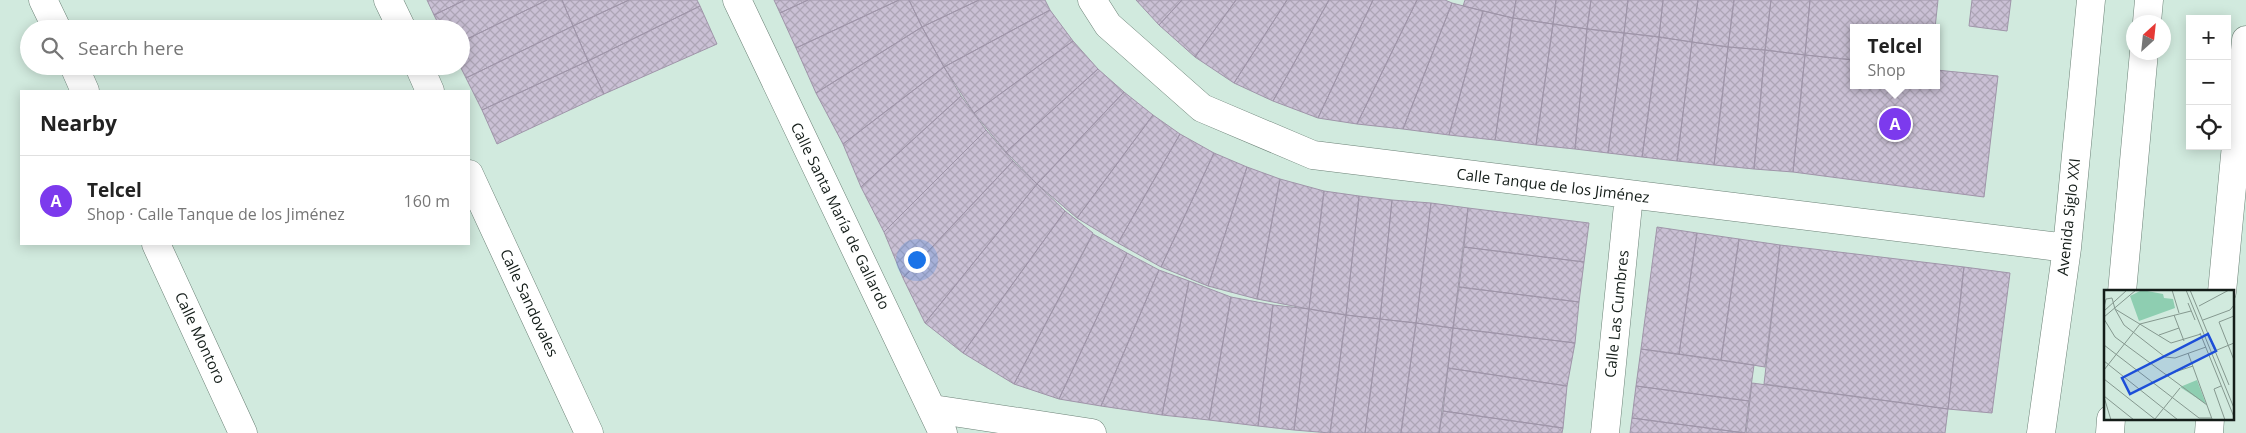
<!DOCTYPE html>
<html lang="en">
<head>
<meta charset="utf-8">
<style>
	body { margin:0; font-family:"Open Sans",sans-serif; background:#f6f6f6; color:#222 }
	.controls { position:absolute; right:15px; top:15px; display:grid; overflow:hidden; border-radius:0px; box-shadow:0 2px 12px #0003 }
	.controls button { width:45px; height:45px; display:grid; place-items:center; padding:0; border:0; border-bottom:1px solid #e0e0e0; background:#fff; color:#222; font:25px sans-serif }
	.compass { position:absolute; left:2126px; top:15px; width:45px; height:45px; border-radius:50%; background:#fff; box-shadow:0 2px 12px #0003; rotate:27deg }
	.you { position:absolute; left:916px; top:259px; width:18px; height:18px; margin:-12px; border:4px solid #fff; border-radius:50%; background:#1a73e8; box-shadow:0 0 0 8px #1a73e833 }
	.badge { display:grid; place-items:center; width:32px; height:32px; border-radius:50%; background:#7c3aed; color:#fff; font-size:16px; font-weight:700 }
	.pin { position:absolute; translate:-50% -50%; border:2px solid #fff; box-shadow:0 1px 5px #0006 }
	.popup { position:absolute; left:1850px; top:24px; width:90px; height:65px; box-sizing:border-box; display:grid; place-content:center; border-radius:0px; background:#fff; filter:drop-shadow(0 1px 4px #0005); font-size:16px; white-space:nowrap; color:#767676 }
	.popup b { font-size:19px; color:#222 }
	.popup::after { content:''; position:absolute; left:50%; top:100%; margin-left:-10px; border:10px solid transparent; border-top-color:#fff }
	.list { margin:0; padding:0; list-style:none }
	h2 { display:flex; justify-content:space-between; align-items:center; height:65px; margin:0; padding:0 20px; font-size:21px }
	h2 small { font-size:16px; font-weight:400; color:#767676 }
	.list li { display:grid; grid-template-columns:32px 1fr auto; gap:15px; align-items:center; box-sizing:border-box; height:90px; padding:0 20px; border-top:1px solid #e0e0e0 }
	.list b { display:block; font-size:19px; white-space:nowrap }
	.list p { margin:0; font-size:16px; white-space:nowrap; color:#767676 }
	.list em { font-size:16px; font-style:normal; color:#767676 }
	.icon { flex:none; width:28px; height:28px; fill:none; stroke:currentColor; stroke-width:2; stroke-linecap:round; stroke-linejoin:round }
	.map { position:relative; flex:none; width:2246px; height:433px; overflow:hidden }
	.search { position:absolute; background:#fff; box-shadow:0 2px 12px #0003; left:20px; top:20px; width:450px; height:55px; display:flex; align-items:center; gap:12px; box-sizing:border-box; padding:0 18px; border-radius:28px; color:#767676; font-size:19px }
	.panel { position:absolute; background:#fff; box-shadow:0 2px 12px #0003; left:20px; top:90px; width:450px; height:155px; border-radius:0px }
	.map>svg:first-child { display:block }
	.building { fill:url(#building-cross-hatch); stroke:#9f95a9 }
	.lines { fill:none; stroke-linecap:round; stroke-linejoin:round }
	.minor-casing { stroke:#6c8277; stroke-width:29 }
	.highway-casing { stroke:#6c8277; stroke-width:29 }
	.minor { stroke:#fff; stroke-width:28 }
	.highway { stroke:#fff; stroke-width:28 }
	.labels { text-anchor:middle; stroke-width:4.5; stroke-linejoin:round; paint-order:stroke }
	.street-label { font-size:15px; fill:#141d19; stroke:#fff }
	.inset-road { fill:none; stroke:#85988f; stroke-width:1 }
	.view { fill:#1d4ed8; fill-opacity:0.15; stroke:#1d4ed8; stroke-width:2.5 }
	.inset-edge { fill:none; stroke:#141d19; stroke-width:2.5 }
</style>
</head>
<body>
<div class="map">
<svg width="2246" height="433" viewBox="0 0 2246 433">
	<defs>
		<pattern id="building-cross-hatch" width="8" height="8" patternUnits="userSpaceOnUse" patternTransform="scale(1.25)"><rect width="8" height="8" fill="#cac0d5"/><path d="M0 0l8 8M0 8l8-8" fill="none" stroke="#ada5b6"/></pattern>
	</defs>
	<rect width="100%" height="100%" fill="#d1eade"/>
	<path class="building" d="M427,0H465L434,15Z
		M465,0H547L461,42V29H441L434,15Z
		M547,0H562L573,26L466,78L460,66L461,42Z
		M562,0H629L573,26Z
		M629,0H697L700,6L588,61L573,26Z
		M774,0H808L780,13Z
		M808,0H899L796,48L780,13Z
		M899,0H909L922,27L816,93L796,48Z
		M909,0H979L922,27Z
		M979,0H1045L1050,10L944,67L922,27Z
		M1136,0H1182L1159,25Z
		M1182,0H1236L1195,57L1159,25Z
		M1236,0H1287L1234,83L1195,57Z
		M1287,0H1329L1273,101L1234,83Z
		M1329,0H1373L1318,118L1273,101Z
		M1373,0H1417L1357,124L1318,118Z
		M1417,0H1445L1452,3L1403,129L1357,124Z
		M1465,0H1516L1513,18L1463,6Z
		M1516,0H1556L1553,24L1513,18Z
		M1556,0H1591L1587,29L1553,24Z
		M1591,0H1628L1624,33L1587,29Z
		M1628,0H1663L1659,37L1624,33Z
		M1663,0H1698L1692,42L1659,37Z
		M1698,0H1734L1728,47L1692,42Z
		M1734,0H1771L1765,50L1728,47Z
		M1771,0H1810L1805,55L1765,50Z
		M1810,0H1938L1935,28H1854V60L1805,55Z
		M1972,0H2011L2007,31L1969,26Z
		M1452,3L1483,11L1449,135L1403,129Z
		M700,6L717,44L604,94L588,61Z
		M1050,10L1073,41L974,113L944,67Z
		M1483,11L1513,18L1495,140L1449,135Z
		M1513,18L1553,24L1536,145L1495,140Z
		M1553,24L1587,29L1575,149L1536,145Z
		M573,26L588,61L482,110L466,78Z
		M922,27L944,67L843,144L816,93Z
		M1587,29L1624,33L1608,153L1575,149Z
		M1624,33L1659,37L1642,157L1608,153Z
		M1659,37L1692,42L1677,161L1642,157Z
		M1073,41L1098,69L1006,152L974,113Z
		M1692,42L1728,47L1714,165L1677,161Z
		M1728,47L1765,50L1754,169L1714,165Z
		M1765,50L1805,55L1793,172L1754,169Z
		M1805,55L1854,60V85H1936V70L1998,76L1984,197L1793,172Z
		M588,61L604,94L497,144L482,110Z
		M944,67L961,96L861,187L843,144Z
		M1098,69L1124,92L1037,184L1006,152Z
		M1124,92L1153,115L1077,218L1037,184Z
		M961,96L986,130L884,232L861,187Z
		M1153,115L1180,134L1118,243L1077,218Z
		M986,130L1013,161L903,278L884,232Z
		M1180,134L1214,153L1161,267L1118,243Z
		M1214,153L1247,167L1208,286L1161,267Z
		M1013,161L1037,184L925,323L903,278Z
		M1247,167L1280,179L1257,299L1208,286Z
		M1280,179L1324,191L1309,309L1257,299Z
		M1037,184L1065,211L963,353L925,323Z
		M1324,191L1359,196L1346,315L1309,309Z
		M1359,196L1392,200L1380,319L1346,315Z
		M1392,200L1431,203L1416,323L1380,319Z
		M1431,203L1468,208L1453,328L1416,323Z
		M1468,208L1589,223L1584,262L1464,247Z
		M1065,211L1093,233L1014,384L963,353Z
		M1657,227L1697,233L1679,354L1641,349Z
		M1697,233L1739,239L1721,360L1679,354Z
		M1093,234L1127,253L1059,399L1014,384Z
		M1739,239L1780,245L1765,367L1721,360Z
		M1780,245L1964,267L1948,409L1764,384Z
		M1464,247L1584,262L1579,302L1459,287Z
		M1127,253L1159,270L1101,406L1059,399Z
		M1964,267L2010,273L1992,413L1948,409Z
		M1159,270L1189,281L1162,415L1101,406Z
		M1189,281L1231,297L1209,420L1162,415Z
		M1459,287L1579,302L1575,343L1453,328Z
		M1231,297L1273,305L1258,426L1209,420Z
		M1273,305L1309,309L1294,430L1258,426Z
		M1309,309L1346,315L1330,433L1294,430Z
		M1346,315L1380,319L1365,433H1330Z
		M1380,319L1416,323L1401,433H1365Z
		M1416,323L1453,328L1439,433H1401Z
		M1453,328L1575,343L1567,386L1448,368Z
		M1641,349L1754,365L1749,401L1636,386Z
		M1448,368L1567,386L1563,428L1443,411Z
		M1752,383L1948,409L1945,433H1746Z
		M1636,386L1749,401L1745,433L1632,418Z
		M1443,411L1563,428L1562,433H1439Z
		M1632,418L1745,433H1630Z"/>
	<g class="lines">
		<g class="minor-casing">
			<path id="minor" d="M43,0L57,29
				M388,0L402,29
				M737,0L943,433
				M1092,0L1108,25L1202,108L1313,155L2067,248
				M74,66L85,91
				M419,66L430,91
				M469,174L589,433
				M156,244L243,433
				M933,409L1092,433
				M1605,433L1629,195
				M2041,433L2067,248L2091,0"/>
		</g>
		<g class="highway-casing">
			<path id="highway" d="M2147,22L2149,0
				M2122,292L2144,52
				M2222,292L2246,40
				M2110,433L2111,419
				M2209,433L2210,419"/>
		</g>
		<use href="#minor" class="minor"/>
		<use href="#highway" class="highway"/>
	</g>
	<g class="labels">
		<g class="street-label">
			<text transform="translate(1553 186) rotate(7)" y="5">Calle Tanque de los Jiménez</text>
			<text transform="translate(840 216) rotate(64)" y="5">Calle Santa María de Gallardo</text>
			<text transform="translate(2069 217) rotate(-84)" y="5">Avenida Siglo XXI</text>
			<text transform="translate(529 303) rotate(65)" y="5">Calle Sandovales</text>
			<text transform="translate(1617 314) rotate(-84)" y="5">Calle Las Cumbres</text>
			<text transform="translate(200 338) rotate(65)" y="5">Calle Montoro</text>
		</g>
	</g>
	<g transform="translate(2104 290)">
		<rect width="130" height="130" fill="#d1eade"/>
		<path d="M38,0L59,4L60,8L69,9L71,18L35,31L26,6Z" fill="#8eceb1"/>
		<path d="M93,90L102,114L76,97Z" fill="#8eceb1"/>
		<path class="inset-road" d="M68,0L75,23M82,0L130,118M86,0L125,95M84,13L91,30M95,16L125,0M0,17L2,9L8,8L11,19L67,53L97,44M11,19L20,35L61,67L71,68L102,57M0,21L23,0M70,25L80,51M130,26L115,32L130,70M0,27L32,0M0,29L11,47L103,115M99,30L126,20L130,15M96,43L130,127M55,45L75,38M0,55L95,128H107M113,60L130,53M84,63L108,129M0,71L74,130M0,80L36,34L87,21M62,85L89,76M0,89L52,130M117,96L110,99L121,130M0,106L30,130M0,107L7,130M51,129L76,98"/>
		<path class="view" d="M104,44L112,61L26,104L18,88Z"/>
		<rect width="130" height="130" class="inset-edge"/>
	</g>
</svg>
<div class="controls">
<button>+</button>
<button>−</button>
<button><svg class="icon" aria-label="locate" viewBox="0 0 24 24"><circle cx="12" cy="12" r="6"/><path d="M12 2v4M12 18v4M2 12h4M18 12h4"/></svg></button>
</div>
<svg class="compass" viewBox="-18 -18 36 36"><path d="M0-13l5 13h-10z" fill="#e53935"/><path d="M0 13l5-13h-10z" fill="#767676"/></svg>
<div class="you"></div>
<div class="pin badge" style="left:1895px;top:124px">A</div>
<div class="popup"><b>Telcel</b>Shop</div>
<div class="search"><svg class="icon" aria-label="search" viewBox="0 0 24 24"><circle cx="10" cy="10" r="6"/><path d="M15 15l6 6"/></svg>Search here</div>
<section class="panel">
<h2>Nearby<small></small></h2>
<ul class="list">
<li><span class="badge">A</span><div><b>Telcel</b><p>Shop · Calle Tanque de los Jiménez</p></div><em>160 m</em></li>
</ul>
</section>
</div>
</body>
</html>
